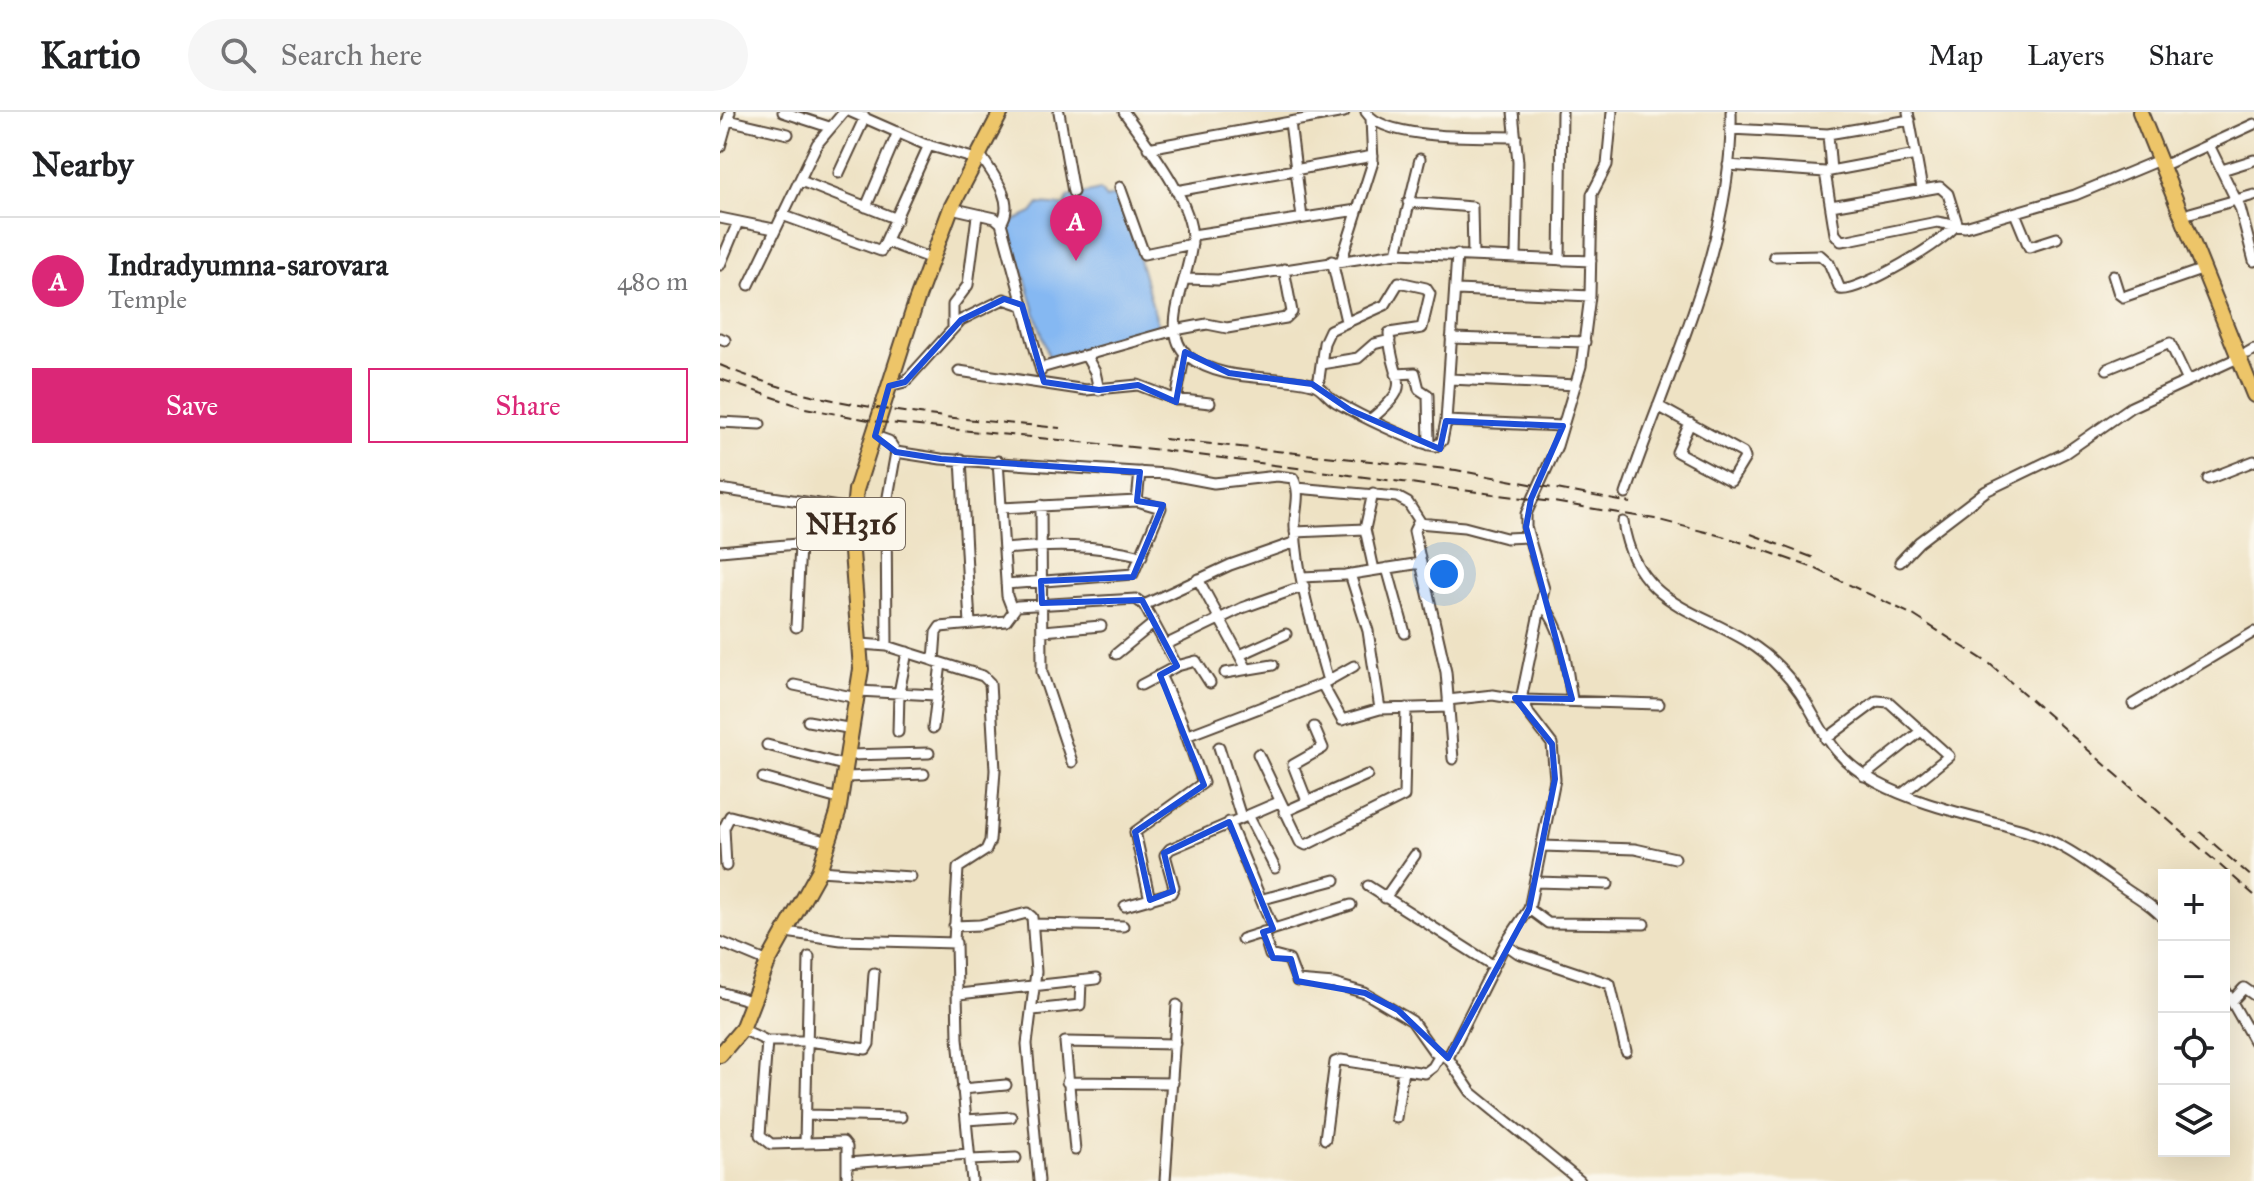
<!DOCTYPE html>
<html lang="en">
<head>
<meta charset="utf-8">
<style>
	body { margin:0; font-family:"IM FELL Great Primer",serif; background:#f6f6f6; color:#202124 }
	.controls { position:absolute; right:24px; bottom:24px; display:grid; overflow:hidden; border-radius:0px; box-shadow:0 8px 32px #0002 }
	.controls button { width:72px; height:72px; display:grid; place-items:center; padding:0; border:0; border-bottom:2px solid #e0e0e0; background:#fff; color:#202124; font:40px sans-serif }
	.you { position:absolute; left:724px; top:462px; width:28px; height:28px; margin:-20px; border:6px solid #fff; border-radius:50%; background:#1a73e8; box-shadow:0 0 0 12px #1a73e833 }
	.badge { display:grid; place-items:center; width:52px; height:52px; border-radius:50%; background:#db2777; color:#fff; font-size:26px; font-weight:700 }
	.pin { position:absolute; translate:-50% -66px; filter:drop-shadow(0 2px 4px #0008) }
	.pin::after { content:''; position:absolute; top:42px; width:28px; height:24px; background:inherit; clip-path:polygon(0 0,100% 0,50% 100%) }
	.list { margin:0; padding:0; list-style:none }
	h2 { display:flex; justify-content:space-between; align-items:center; height:104px; margin:0; padding:0 32px; font-size:34px }
	h2 small { font-size:26px; font-weight:400; color:#757577 }
	.list li { display:grid; grid-template-columns:52px 1fr auto; gap:24px; align-items:center; box-sizing:border-box; height:128px; padding:0 32px; border-top:2px solid #e0e0e0 }
	.list b { display:block; font-size:30px; white-space:nowrap }
	.list p { margin:0; font-size:26px; white-space:nowrap; color:#757577 }
	.list em { font-size:26px; font-style:normal; color:#757577 }
	.actions { display:flex; gap:16px; padding:24px 32px }
	.actions a { flex:1; padding:18px 0; border:2px solid #db2777; border-radius:0px; text-align:center; font-size:28px; color:#db2777 }
	.actions .main { background:#db2777; color:#fff }
	.icon { flex:none; width:44px; height:44px; fill:none; stroke:currentColor; stroke-width:2; stroke-linecap:round; stroke-linejoin:round }
	.map { position:relative; flex:none; width:1534px; height:1069px; overflow:hidden }
	header { display:flex; align-items:center; gap:48px; box-sizing:border-box; height:112px; padding:0 40px; background:#fff; border-bottom:2px solid #e0e0e0 }
	header strong { font-size:38px }
	nav { display:flex; gap:44px; margin-inline-start:auto; font-size:28px }
	.search { width:560px; height:72px; background:#f6f6f6; display:flex; align-items:center; gap:20px; box-sizing:border-box; padding:0 28px; border-radius:44px; color:#757577; font-size:30px }
	main { display:flex }
	aside { flex:1; background:#fff }
	.map>svg:first-child { display:block }
	.water { fill:#85b8f2; stroke:#607188; stroke-width:2 }
	.lines { fill:none; stroke-linecap:round; stroke-linejoin:round }
	.minor-casing { stroke:#564637; stroke-width:13 }
	.highway-casing { stroke:#564637; stroke-width:18 }
	.minor { stroke:#fff; stroke-width:9 }
	.highway { stroke:#edc569; stroke-width:14 }
	.rail { stroke:#3b2a1e; stroke-width:2; stroke-dasharray:12 6; stroke-linecap:butt }
	.marked { fill:none; stroke:#1d4ed8; stroke-width:6; stroke-linejoin:round }
	.labels { text-anchor:middle; stroke-width:6; stroke-linejoin:round; paint-order:stroke }
	.shield { fill:#fbf7ec; stroke:#75685c; stroke-width:2 }
	.shield-label { font-size:30px; font-weight:bold; fill:#3b2a1e }
</style>
</head>
<body>
<header>
<strong>Kartio</strong>
<div class="search"><svg class="icon" aria-label="search" viewBox="0 0 24 24"><circle cx="10" cy="10" r="6"/><path d="M15 15l6 6"/></svg>Search here</div>
<nav><a>Map</a><a>Layers</a><a>Share</a></nav>
</header>
<main>
<aside>
<h2>Nearby<small></small></h2>
<ul class="list">
<li><span class="badge">A</span><div><b>Indradyumna-sarovara</b><p>Temple</p></div><em>480 m</em></li>
</ul>
<div class="actions"><a class="main">Save</a><a>Share</a></div>
</aside>
<div class="map">
<svg width="1534" height="1069" viewBox="0 0 1534 1069">
	<rect width="100%" height="100%" fill="#fbf7ec"/>
	<filter id="ink" filterUnits="userSpaceOnUse"><feTurbulence type="fractalNoise" baseFrequency=".0125" numOctaves="2"/><feDisplacementMap in="SourceGraphic" scale="16" xChannelSelector="R" yChannelSelector="G"/><feConvolveMatrix kernelMatrix="1 2 1 2 8 2 1 2 1" color-interpolation-filters="sRGB"/></filter>
	<filter id="wash" filterUnits="userSpaceOnUse"><feTurbulence type="fractalNoise" baseFrequency=".006" numOctaves="4" result="noise"/><feDisplacementMap in="SourceGraphic" scale="32" xChannelSelector="R" yChannelSelector="G"/><feGaussianBlur stdDeviation="1.8" result="paint"/><feColorMatrix in="noise" values="0 0 0 0 0 0 0 0 0 0 0 0 0 0 0 0 0 1.4 0 .05"/><feComposite in="paint" operator="in"/></filter>
	<g filter="url(#wash)">
		<rect width="100%" height="100%" fill="#eee2c4"/>
		<path class="water" d="M380,78L386,86L400,82L439,216L329,246L302,156L295,154L299,151L287,112L312,101L319,92L345,94L348,85Z"/>
	</g>
	<g filter="url(#ink)">
		<g class="lines">
			<g class="minor-casing">
				<path id="minor" d="M63,0L109,15
					M131,0L204,32L256,47
					M339,0L353,80
					M404,0C426,31 473,90 472,128C472,161 437,219 468,244C502,271 553,262 592,272C602,274 607,285 616,290C637,302 694,331 716,334L722,329L726,309L737,142
					M646,0C665,29 762,24 796,25
					M793,0L798,50L796,145
					M1188,0L1202,77
					M8,8L68,22
					M570,10L582,106
					M1010,17L1108,22L1190,8
					M1108,22L1111,59
					M1489,33L1520,96L1534,149
					M0,35L10,0
					M428,36L624,0
					M259,41C271,60 297,89 281,111
					M1449,51L1534,12
					M1008,53L1105,60L1196,43
					M1502,58L1534,48
					M1105,60L1115,122L1121,129L1128,128L1217,110L1245,115L1355,83L1439,48
					M119,61L145,5
					M81,69L177,107
					M400,75L424,142L472,132
					M456,79L653,44
					M688,90L752,95L753,143
					M146,95L178,20
					M231,96L275,106L281,111L321,259
					M1295,101L1309,135L1337,126
					M1470,101L1534,83
					M62,103L161,139L209,33
					M0,106L54,117
					M473,123L637,98
					M167,130L212,147
					M677,141L700,47
					M1054,144L1100,143L1109,151L1120,177C1136,182 1231,127 1237,111L1228,82L1220,75L1111,94
					M622,147L653,50L651,7
					M840,148L842,0
					M612,149L626,209
					M0,153L18,110
					M1393,163L1399,182L1403,185L1484,157
					M466,167L498,168L677,141L871,149
					M29,173L97,32L124,0
					M737,178L870,184
					M233,216V193L248,173L257,104
					M0,226L5,228
					M731,226L865,230
					M1527,241L1534,237
					M366,244L375,260L379,278
					M601,252L638,246L654,232L670,228
					M321,256L455,218L487,212L507,216L566,206L572,200L564,157
					M1387,257L1450,231L1468,269
					M239,259L366,278L418,273L454,287L490,291
					M676,262L695,261L699,277L708,283L709,333
					M730,267L856,273
					M169,274L185,270L241,208L284,187L302,193
					M598,274L604,231L610,218L665,193L679,170L706,176L710,182L702,216L669,221C671,272 698,269 651,307
					M456,288L465,240
					M938,294L1023,341L1025,346L1011,369L957,340L970,311
					M726,309L843,314
					M0,310L40,312
					M155,324L169,329L176,340L221,347L446,362L494,371L557,364L573,366C582,382 574,398 575,415C577,467 594,519 608,569
					M241,347L250,512
					M278,349L287,484L292,497
					M1488,367L1534,349
					M577,376L677,385L688,391L701,411
					M0,377L132,397
					M653,381L645,417L654,458
					M906,382C947,259 1014,132 1011,0
					M417,389L420,360
					M321,393L322,560L352,650
					M281,396L417,389L441,396L413,462L286,472
					M903,410C918,509 1004,496 1060,556C1102,600 1097,638 1156,670C1202,695 1257,704 1306,719C1342,730 1371,753 1401,774C1415,784 1433,793 1444,807
					M575,420L645,417
					M284,437C331,433 375,432 422,444
					M0,439L131,427
					M1180,450L1199,430L1266,379L1345,341L1411,295L1520,245
					M701,451L726,560L733,647
					M667,456L685,521
					M630,462L648,519L660,597
					M582,465L625,463L701,451L694,419L698,411L744,415L786,426L808,425
					M478,467L527,557
					M424,493L510,453L576,430
					M823,493C845,519 846,555 852,587
					M76,515L80,432
					M323,519L381,514
					M141,532L167,534L263,564L270,571L275,658L270,729L266,738L238,756L234,829
					M445,533L522,496L584,474
					M167,534L166,396L176,340
					M396,542L434,511
					M520,543L566,522
					M214,549L216,521L220,515L286,509L297,494L416,487L424,493L457,554L476,549L490,571
					M505,561L553,553
					M602,572L622,608L660,597L729,595
					M74,573L137,586
					M421,573L457,554
					M138,579L215,583
					M728,588L773,583L803,588L939,592
					M1413,592L1534,520
					M88,609L133,617
					M213,616L221,551
					M178,620L179,581L187,540
					M466,624L602,572L634,554
					M1106,627L1157,589L1169,590L1229,644L1182,682
					M47,633L127,654
					M499,635L521,705
					M538,642L580,730L586,733L684,684L686,596
					M129,643L209,641
					M1144,664L1201,619
					M126,665L204,662
					M43,666L122,688
					M587,689L573,653L603,636L594,615
					M564,700L647,663
					M528,703L555,756
					M509,710L553,817
					M822,734L915,737L955,746
					M6,754L4,716L10,704L109,730
					M99,759L191,765
					M815,770L888,772
					M648,774L774,854
					M665,786L695,743
					M543,787L615,768
					M430,788L415,720L483,671L461,608L440,563
					M405,794L451,781L454,775L445,743L450,737L559,690
					M809,797L828,811L924,812
					M313,812L403,814
					M234,814L260,813L307,801L312,805L316,860L307,932L319,1069
					M66,820L121,828L236,831L238,926L252,1069
					M543,820L550,843L569,848L577,869L614,872L645,881L692,909L714,940L728,946
					M522,827L631,793
					M0,830L48,850
					M785,832L798,841L890,872L906,939
					M1504,876L1534,929
					M0,880L31,889
					M239,882L376,867
					M1512,889L1524,876L1534,883
					M313,898L360,893L361,869
					M22,917L47,929H88L146,937L149,932L154,861
					M47,929L40,1023L51,1032L123,1030L127,1035V1069
					M347,970L453,971
					M242,977L286,973
					M86,1003L181,1005
					M676,1006L683,958
					M246,1008L291,1005
					M605,1027L615,950L621,948L705,961L713,955L720,943
					M85,1031L89,845
					M355,1038L345,930L455,932
					M250,1048L296,1046
					M127,1051L249,1042
					M445,1069L457,893
					M860,1069L751,980L728,946L785,832L809,797L835,667L832,632L809,602L802,583L824,477L806,415V402L837,334L861,254L870,184L872,82L887,53L892,0"/>
			</g>
			<g class="highway-casing">
				<path id="highway" d="M1420,0L1534,283
					M0,943L22,917L48,850L99,759L118,701L141,557L131,427L136,378L196,190L231,96L281,0"/>
			</g>
			<use href="#minor" class="minor"/>
			<use href="#highway" class="highway"/>
			<path class="rail" d="M0,253C107,299 226,305 340,316
				M0,267L85,296L159,310L441,338L833,390L935,407L1009,426L1094,456L1193,503L1270,552L1534,783
				M444,327L736,358L911,391
				M1031,422L1094,446
				M1480,720L1534,767"/>
		</g>
	</g>
	<path class="marked" d="M284,187L302,193L324,270L379,278L418,273L456,290L465,240L509,261L592,272L630,298L720,337L726,309L843,314L811,387L806,415L852,587L795,586L832,632L835,667L809,797L728,946L678,898L645,881L577,869L571,847L553,846L543,820L553,817L509,710L444,741L453,779L430,788L415,720L484,673L440,563L457,554L422,488L322,491L321,469L413,465L443,393L417,389L420,360L221,347L176,340L155,324L169,274L185,270L241,208Z"/>
	<g class="labels">
		<rect class="shield" x="77" y="386" width="108" height="52" rx="6"/>
		<g class="shield-label">
			<text x="131" y="422">NH316</text>
		</g>
	</g>
</svg>
<div class="controls">
<button>+</button>
<button>−</button>
<button><svg class="icon" aria-label="locate" viewBox="0 0 24 24"><circle cx="12" cy="12" r="6"/><path d="M12 2v4M12 18v4M2 12h4M18 12h4"/></svg></button>
<button><svg class="icon" aria-label="layers" viewBox="0 0 24 24"><path d="M12 4l9 5-9 5-9-5zM3 14l9 5 9-5"/></svg></button>
</div>
<div class="you"></div>
<div class="pin badge" style="left:356px;top:149px">A</div>
</div>
</main>
</body>
</html>
